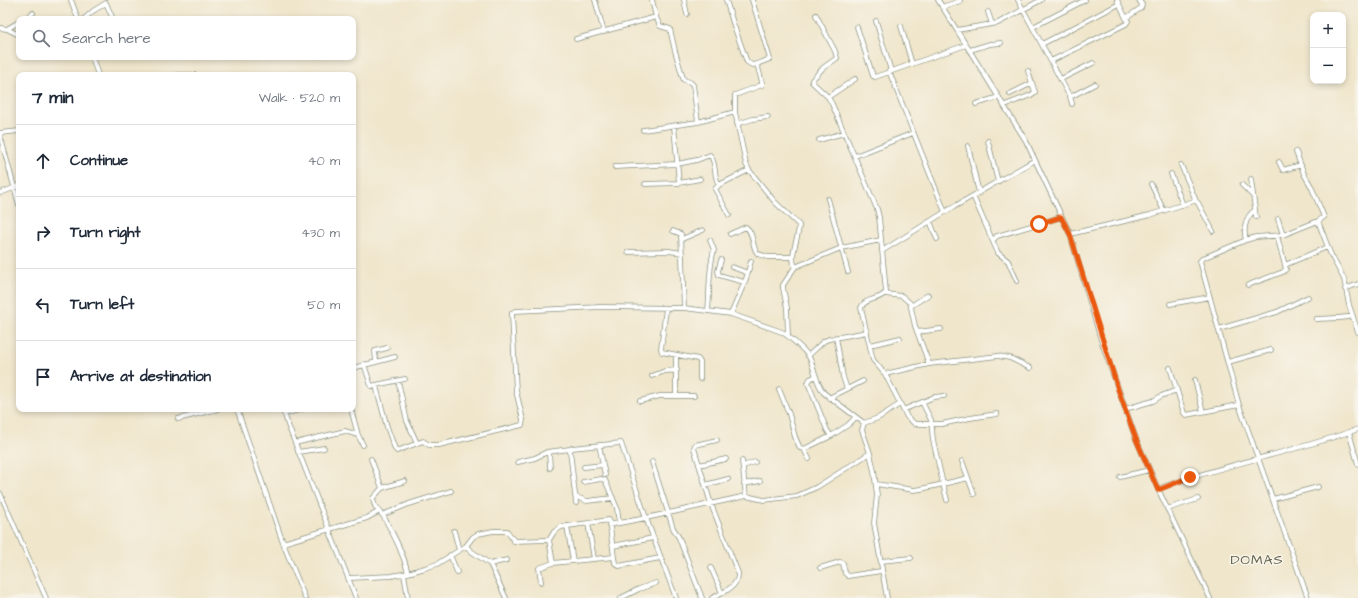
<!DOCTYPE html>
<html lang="en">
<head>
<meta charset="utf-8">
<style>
	body { margin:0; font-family:"Architects Daughter",sans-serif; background:#f2f2f3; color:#1f2937 }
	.controls { position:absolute; right:12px; top:12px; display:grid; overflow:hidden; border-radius:8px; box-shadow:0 2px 6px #0003 }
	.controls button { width:36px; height:36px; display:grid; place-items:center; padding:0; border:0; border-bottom:1px solid #e0e1e3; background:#fff; color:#1f2937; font:20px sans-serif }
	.stop { position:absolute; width:12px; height:12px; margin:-9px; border:3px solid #ea580c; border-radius:50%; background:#fff }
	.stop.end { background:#ea580c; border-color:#fff; box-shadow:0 1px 4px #0008 }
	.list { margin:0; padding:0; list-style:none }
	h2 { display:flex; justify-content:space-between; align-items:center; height:52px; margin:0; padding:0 16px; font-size:17px }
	h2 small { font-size:13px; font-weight:400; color:#747a83 }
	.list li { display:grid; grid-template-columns:26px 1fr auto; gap:12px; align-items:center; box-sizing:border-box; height:72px; padding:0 16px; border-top:1px solid #e0e1e3 }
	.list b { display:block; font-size:15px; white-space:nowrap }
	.list em { font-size:13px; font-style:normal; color:#747a83 }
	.icon { flex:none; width:22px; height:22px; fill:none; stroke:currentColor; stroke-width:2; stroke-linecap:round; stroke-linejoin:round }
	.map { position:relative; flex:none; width:1358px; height:598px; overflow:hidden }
	.search { position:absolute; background:#fff; box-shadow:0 2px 6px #0003; left:16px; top:16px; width:340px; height:44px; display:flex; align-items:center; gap:10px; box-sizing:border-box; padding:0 14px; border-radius:8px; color:#747a83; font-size:15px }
	.panel { position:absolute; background:#fff; box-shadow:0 2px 6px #0003; left:16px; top:72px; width:340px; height:340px; border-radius:8px }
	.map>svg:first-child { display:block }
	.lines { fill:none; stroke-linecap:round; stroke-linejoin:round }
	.minor-casing { stroke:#889280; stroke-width:5.5 }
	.minor { stroke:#fff; stroke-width:4 }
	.route { stroke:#ea580c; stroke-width:5 }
	.labels { text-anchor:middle; stroke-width:3; stroke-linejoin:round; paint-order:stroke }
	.quarter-label { font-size:14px; letter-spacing:1px; fill:#666651; stroke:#f7f3e8 }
</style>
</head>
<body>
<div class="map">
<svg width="1358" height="598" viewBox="0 0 1358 598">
	<rect width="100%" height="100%" fill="#f7f3e8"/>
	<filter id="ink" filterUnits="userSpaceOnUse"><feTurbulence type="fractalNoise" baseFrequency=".025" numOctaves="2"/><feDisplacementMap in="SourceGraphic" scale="8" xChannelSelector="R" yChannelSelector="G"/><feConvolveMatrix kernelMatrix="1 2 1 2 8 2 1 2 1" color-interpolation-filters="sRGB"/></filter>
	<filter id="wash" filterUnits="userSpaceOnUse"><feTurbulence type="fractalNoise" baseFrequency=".012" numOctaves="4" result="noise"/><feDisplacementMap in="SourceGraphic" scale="16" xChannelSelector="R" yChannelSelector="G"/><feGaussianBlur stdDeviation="0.9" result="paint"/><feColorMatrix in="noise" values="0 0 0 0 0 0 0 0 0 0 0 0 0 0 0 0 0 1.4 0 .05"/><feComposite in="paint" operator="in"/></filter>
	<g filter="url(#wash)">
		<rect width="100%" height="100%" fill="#f0e6cc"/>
	</g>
	<g filter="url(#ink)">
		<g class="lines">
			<g class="minor-casing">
				<path id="minor" d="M71,0L78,19
					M595,0L604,32
					M684,0L687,14
					M726,0L734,26L747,62L752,65L757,64
					M752,0L770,59L757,64L762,82V85L735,95V112L746,164L749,170L775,202L799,225C799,238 789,255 795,267L783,285V288L787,308L788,336
					M938,0L1026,141L1070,234L1101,340L1136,439L1158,489L1210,598
					M1018,0L1070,97L1072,103V104
					M1117,0L1126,18L1141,8L1142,5L1139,0
					M942,7L960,1
					M988,12L992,24
					M816,15L835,51L837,58L823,68L812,80V82L828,97L832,104L877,209L879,217L886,292C880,301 865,297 861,308L873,360L885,374L907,417L915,424H942L970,418L997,414
					M656,17L660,26L670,29L675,51L683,78L684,80L690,82L693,85L698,122
					M25,19L33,13
					M84,19L93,11L106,3L113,19
					M876,21L891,71
					M901,26L912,64
					M857,27L873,76L875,77L966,45
					M1033,27L1085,0
					M0,28L7,29L19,35
					M7,29L19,22
					M957,30L998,23L1041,0
					M576,39L656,17L652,0
					M1042,44L1119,4
					M970,50L990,44L1001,43
					M92,57L98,75
					M1051,61L1126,24L1128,21L1126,18
					M889,71L945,212
					M177,75H195
					M1061,79L1093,63
					M1010,94L1032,83
					M828,97L855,79
					M1070,97L1095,84
					M976,104L999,97
					M1005,105L1031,95L1035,92L1028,71
					M737,124L753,119L768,117
					M674,126L679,183
					M643,130L698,122L735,112
					M0,133L19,131
					M0,135L19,205
					M819,140L844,133
					M988,141L998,182
					M968,146L979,193
					M1296,152L1304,174L1311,186L1324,217L1318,221L1283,235L1256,237L1246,240L1203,258L1200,261L1239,405L1308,598
					M855,156L913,133
					M1279,162L1283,170L1301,165
					M1181,165L1196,201
					M615,167L677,164L697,160L710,155C717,163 713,176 719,185L749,170
					M1171,174L1183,205
					M1251,179L1256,217
					M645,184L679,183L700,179
					M1151,184L1164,211
					M719,185L715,189L729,215
					M1242,185L1253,196
					M0,193L19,186
					M973,196L994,244L998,253L1008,261L1017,281
					M828,199L848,272
					M1278,219L1283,235
					M930,221L937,239
					M1318,221L1331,255L1344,279L1349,305L1358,332
					M673,231L681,234L684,308
					M730,234L746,227C755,234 751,247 758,254L768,257H793
					M1070,234L1150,215L1194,201H1196L1198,203L1213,231
					M682,239L703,230
					M993,240L997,236L1061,217
					M1246,240C1243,230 1245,217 1255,210
					M882,251L945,212L1035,160
					M628,252L669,251L682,253
					M721,260L718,271L719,275L744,282
					M1285,265L1327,247
					M732,267L748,273
					M795,267L841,248L881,240
					M1248,285L1283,272L1286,269L1277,236
					M1345,289L1358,284
					M885,294L902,296L910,303L915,326L929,364
					M1170,304L1210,297
					M911,306L928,295
					M666,308L661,349L662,352L698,359L700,362V379
					M708,311C710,290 708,270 714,250L710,240
					M731,314L746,279L751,261
					M1316,319C1329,318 1340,319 1353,316
					M1219,329L1277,312L1308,297
					M917,332L941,329
					M836,337L843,377L847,389
					M870,345L900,338
					M808,356L824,341L829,339L867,332
					M376,361L375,351L387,348
					M1228,362L1271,350
					M364,364L371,386L405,379
					M353,368L395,357
					M1170,368L1184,413L1186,415L1239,405
					M885,374L929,364L998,356L1010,358L1030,368
					M652,376L665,371L677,370
					M816,376L810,379L808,383L827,430L831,436L848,425L856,417
					M1195,380L1203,412
					M398,381L407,421L417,443
					M376,386L387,427L395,449L397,451L423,441L429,445H439L522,425L523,420L516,391L512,315V313L515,311L600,307L684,308L731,314L782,332C790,337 802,348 808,355C815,367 815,382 824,393L864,423L862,430L870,453L874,471L877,495L874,523L887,598
					M779,389L789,414L795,437L800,448L804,449
					M676,396H694
					M829,398L863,381
					M640,401L660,396H676V355
					M237,409L283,543L305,598
					M283,409L288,425L356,598
					M351,409L358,435L363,445
					M1125,409L1153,401L1161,396L1177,390
					M903,410L934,397L944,396
					M284,414L302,409
					M178,419L218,409
					M864,423L878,418L900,404
					M1349,432L1358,464
					M295,443L345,431L358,435
					M599,445L605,475
					M298,452L324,448
					M549,452L550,468
					M371,459L382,488
					M809,459L804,449L831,436
					M742,461L746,496
					M962,461L974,494
					M518,462L535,458L547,452L570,449
					M652,462L673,528L679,538L702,598
					M699,465L726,459
					M743,466L755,462
					M584,467L603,465
					M1120,477L1149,470
					M405,481L382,488L373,498C374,509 379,510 384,517C394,536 403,552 408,573
					M583,482L601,479L605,480L617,508L619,523
					M744,484L760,481
					M876,484L914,490L921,489L943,484L933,440L931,420L922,402
					M705,485L728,479
					M1158,489C1223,464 1292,453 1358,429
					M0,493L46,598
					M576,497L587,501L613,498
					M1273,499L1318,487
					M947,500L943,484L968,478
					M576,503L570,451L572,448L621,443L646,518L746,496L764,500L797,496L817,487L870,453
					M1167,509L1198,499
					M382,515L409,504L451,491
					M588,523L594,559
					M609,525L646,518L676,598
					M567,526L573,561L614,557L615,563L619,566L660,558
					M454,531L459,550
					M549,540L553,563
					M283,543L367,518L378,512
					M466,546L471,551L490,564L506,598
					M613,546L653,538
					M450,555L457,572
					M881,561L911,558
					M490,564L507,560
					M711,568L722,593
					M820,568L840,562L843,563L845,573L848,576L881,571
					M404,574L408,598
					M349,578L391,576L408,573L425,568L437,564L466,546L473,537L478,534L493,531H507L514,541L546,540H549L554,532L561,527L609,520L614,557
					M541,582L539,568L553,563L573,561
					M621,598L639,589L656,583
					M712,598C722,593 739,587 738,573L711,504L694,448L695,445L717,440"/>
			</g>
			<use href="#minor" class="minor"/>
		</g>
	</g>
	<g class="lines" filter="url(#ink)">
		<path class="route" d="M1039,224L1061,217L1070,234L1118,389L1136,439L1158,490L1190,477"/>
	</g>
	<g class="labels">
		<g class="quarter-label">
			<text x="1257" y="564">DOMAS</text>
		</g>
	</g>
</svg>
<div class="controls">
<button>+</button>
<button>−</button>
</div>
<div class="stop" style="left:1039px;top:224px"></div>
<div class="stop end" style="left:1190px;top:477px"></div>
<div class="search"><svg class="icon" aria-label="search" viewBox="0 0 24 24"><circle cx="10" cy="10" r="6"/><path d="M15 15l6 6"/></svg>Search here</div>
<section class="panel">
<h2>7 min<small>Walk · 520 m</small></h2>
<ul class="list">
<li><svg class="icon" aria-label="ahead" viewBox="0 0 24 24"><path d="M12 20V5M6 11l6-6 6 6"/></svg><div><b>Continue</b></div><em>40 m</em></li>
<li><svg class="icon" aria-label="right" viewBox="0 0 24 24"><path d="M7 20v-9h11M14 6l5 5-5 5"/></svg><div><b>Turn right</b></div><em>430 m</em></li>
<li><svg class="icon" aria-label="left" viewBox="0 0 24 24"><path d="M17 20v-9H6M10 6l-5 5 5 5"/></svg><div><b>Turn left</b></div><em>50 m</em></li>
<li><svg class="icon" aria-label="arrive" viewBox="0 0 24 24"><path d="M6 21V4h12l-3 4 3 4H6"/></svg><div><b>Arrive at destination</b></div></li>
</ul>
</section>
</div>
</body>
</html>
